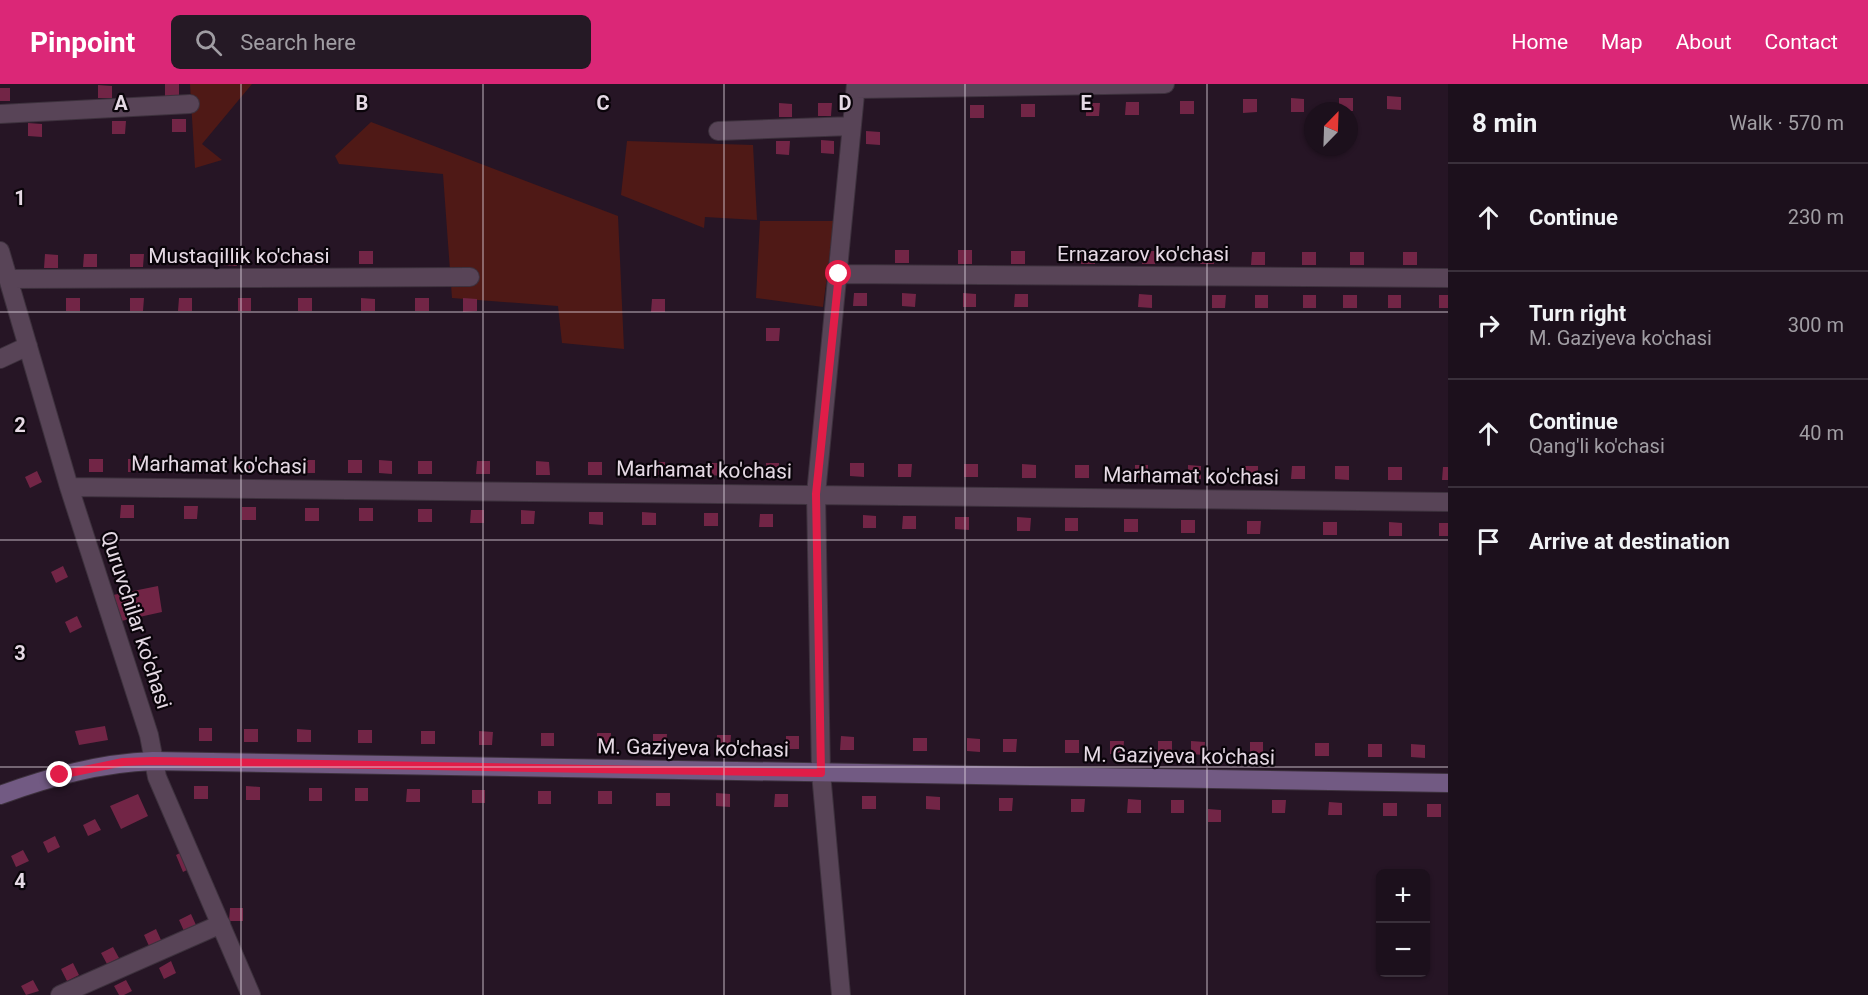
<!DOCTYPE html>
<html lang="en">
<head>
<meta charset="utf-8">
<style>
	body { margin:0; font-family:Roboto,sans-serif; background:#251925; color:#f1f3f6 }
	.controls { position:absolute; right:18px; bottom:18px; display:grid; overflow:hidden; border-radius:9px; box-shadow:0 2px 4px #0004 }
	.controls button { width:54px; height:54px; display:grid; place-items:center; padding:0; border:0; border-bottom:2px solid #3a303b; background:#1c101c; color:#f1f3f6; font:30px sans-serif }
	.compass { position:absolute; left:1304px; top:18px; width:54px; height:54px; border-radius:50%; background:#1c101c; box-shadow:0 2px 4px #0004; rotate:23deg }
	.stop { position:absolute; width:18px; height:18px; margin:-14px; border:4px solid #e11d48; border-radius:50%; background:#fff }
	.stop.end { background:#e11d48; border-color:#fff; box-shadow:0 2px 6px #0008 }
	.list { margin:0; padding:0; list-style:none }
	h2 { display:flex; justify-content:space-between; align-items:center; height:78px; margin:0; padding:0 24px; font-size:26px }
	h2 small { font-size:20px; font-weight:400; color:#a09da3 }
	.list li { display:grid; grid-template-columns:39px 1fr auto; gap:18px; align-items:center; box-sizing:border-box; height:108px; padding:0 24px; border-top:2px solid #3a303b }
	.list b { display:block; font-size:22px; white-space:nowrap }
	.list p { margin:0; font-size:20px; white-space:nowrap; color:#a09da3 }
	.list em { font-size:20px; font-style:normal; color:#a09da3 }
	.icon { flex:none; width:33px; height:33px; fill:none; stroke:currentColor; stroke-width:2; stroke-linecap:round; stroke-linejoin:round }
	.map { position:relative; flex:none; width:1448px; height:911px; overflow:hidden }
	header { display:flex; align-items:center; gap:36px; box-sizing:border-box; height:84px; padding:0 30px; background:#db2777; color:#fff }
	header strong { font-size:28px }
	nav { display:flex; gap:33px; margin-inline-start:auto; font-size:21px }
	.search { width:420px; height:54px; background:#251925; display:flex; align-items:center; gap:15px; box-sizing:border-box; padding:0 21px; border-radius:9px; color:#a09da3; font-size:22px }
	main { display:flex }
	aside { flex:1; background:#1c101c }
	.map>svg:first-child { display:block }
	.green { fill:#4f1916 }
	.building { fill:#722546 }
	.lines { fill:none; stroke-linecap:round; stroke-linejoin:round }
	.street-casing { stroke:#3d313d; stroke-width:20 }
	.secondary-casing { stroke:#3d313d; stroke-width:20 }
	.street { stroke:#584457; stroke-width:18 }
	.secondary { stroke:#725a83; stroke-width:18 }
	.route { stroke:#e11d48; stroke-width:8 }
	.grid { fill:none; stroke:#e5d9e4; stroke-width:1.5; stroke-opacity:0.55 }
	.labels { text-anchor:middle; stroke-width:4.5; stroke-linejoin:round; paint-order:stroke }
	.street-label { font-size:21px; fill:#e5d9e4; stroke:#0a040a }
	.grid-label { font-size:20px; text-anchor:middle; font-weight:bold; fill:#e5d9e4; stroke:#0a040a; stroke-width:4.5; stroke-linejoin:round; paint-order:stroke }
</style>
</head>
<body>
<header>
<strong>Pinpoint</strong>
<div class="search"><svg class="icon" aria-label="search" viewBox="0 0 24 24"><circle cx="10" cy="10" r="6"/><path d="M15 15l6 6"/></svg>Search here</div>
<nav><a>Home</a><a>Map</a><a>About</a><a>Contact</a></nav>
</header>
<main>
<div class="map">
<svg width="1448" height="911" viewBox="0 0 1448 911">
	<rect width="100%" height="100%" fill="#261525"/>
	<path class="green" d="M190,0H252L202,60L222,76L195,84Z
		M371,38L618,132L624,265L562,259L558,222L452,214L443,90L339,80L335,72Z
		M627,57L753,61L757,136L705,133L704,144L621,111Z
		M760,137H834L823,223L756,214Z"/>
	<path class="building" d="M165,0H179V13L165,12Z
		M98,1L112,2V14H98Z
		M0,4H10V17H0Z
		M1387,12L1401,13V26L1387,25Z
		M1291,14L1304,15V28H1291Z
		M1339,14H1353V27H1339Z
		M1243,15H1257V28L1243,29Z
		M1180,17H1194V30H1180Z
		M1126,18H1139V31H1125Z
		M779,19L792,20V33H779Z
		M818,19H832L831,32H818Z
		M1086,19H1100L1099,32H1086Z
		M1021,20H1035V33H1021Z
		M970,21H984V34H970Z
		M172,35H186V48H172Z
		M112,37H126L125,50H112Z
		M28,39L42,40V53L28,52Z
		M866,47L880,48V61L866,60Z
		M821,56L834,57V70L821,69Z
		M776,57H790L789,71L776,70Z
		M895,166H909V179H895Z
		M958,166H972V180H958Z
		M309,167L323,168V181L309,180Z
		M359,167H373V180H359Z
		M1011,167H1025V180H1011Z
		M1081,167H1095V180H1081Z
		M1142,167H1156L1155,180H1142Z
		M1201,167H1214V180H1200Z
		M224,168L237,169V182L223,181Z
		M1252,168H1265V181H1251Z
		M1302,168H1316V181H1302Z
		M1350,168H1364V181H1350Z
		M1403,168H1417V181H1403Z
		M45,170L58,171V184H44Z
		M84,170H97V183H83Z
		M130,170H144L143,183H130Z
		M854,209H867V222H853Z
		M902,209L916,210L915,223L902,222Z
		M963,209L976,210V223H963Z
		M1015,210H1028V223H1014Z
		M1139,210L1152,211V224L1138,223Z
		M1212,211H1226L1225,224H1212Z
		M1255,211H1268V224H1255Z
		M1303,211H1316V224H1303Z
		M1343,211H1357V224H1343Z
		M1388,211H1401V224H1388Z
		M1439,211H1448V224H1439Z
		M66,214H80V227H66Z
		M130,214H144L143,227H130Z
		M179,214H192V227H178Z
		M238,214H251V227H238Z
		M298,214H312V227H298Z
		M361,214L375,215V227H361Z
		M415,214H429V227H415Z
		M463,214L477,215V227L463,228Z
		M652,215H665V228H651Z
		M766,244H780L779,257H766Z
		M89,375H103V388H89Z
		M128,375H142V388H128Z
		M188,375H201V388H187Z
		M240,376H254L253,389H240Z
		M301,376H315V389H301Z
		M348,376H362V389H348Z
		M379,376L392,377V390L379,389Z
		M418,377H432V390H418Z
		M477,377H490V390H476Z
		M536,377L549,378L550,391H536Z
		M588,378H602V391H588Z
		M652,378H665V391H652Z
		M709,379H723V392L709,391Z
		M766,379H779V392H766Z
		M850,379H864V393L850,392Z
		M898,380H912L911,393H898Z
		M964,380H978V393H964Z
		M1022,380L1036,381V394H1022Z
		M1075,381H1089V394H1075Z
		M1135,381H1148V394H1135Z
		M1188,381L1201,382V395L1188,394Z
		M1245,382H1258V395H1245Z
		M1292,382H1305V395H1291Z
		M1335,382H1349V396L1335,395Z
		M1388,383H1402V396H1388Z
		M1443,383H1448V396H1442Z
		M37,387L42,398L30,404L25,393Z
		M121,421H134V434H120Z
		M184,422H198L197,435H184Z
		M242,423H256V436H242Z
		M305,424H319V437H305Z
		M359,424H373V437H359Z
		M418,425H432V438H418Z
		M471,426H484V439H470Z
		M521,426L535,427L534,440H521Z
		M589,428H603V441L589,440Z
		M642,428L656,429V441H642Z
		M704,429H718V442H704Z
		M760,430H773V443H759Z
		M863,431L876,432V444H863Z
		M903,432H916V445H902Z
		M955,433H969V446L955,445Z
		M1017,433L1031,434L1030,447H1017Z
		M1065,434H1078V447H1065Z
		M1124,435H1138V448H1124Z
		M1181,436H1195V449H1181Z
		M1247,437H1261L1260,450H1247Z
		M1323,438H1337V451H1323Z
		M1389,438L1402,439V452H1389Z
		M1439,439H1448V452H1439Z
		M63,482L68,493L56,499L51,488Z
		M158,502L162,528L121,537L113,511Z
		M77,532L82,543L70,549L65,538Z
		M105,642L108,656L79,661L75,647Z
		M199,644H212V657H199Z
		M244,645H258V658H244Z
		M297,645L311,646V658H297Z
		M358,646H372V659H358Z
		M421,647H435V660H421Z
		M479,647L493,648L492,661H479Z
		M541,649H554V662H541Z
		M597,649H611L610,662H597Z
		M653,650H667L666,663H653Z
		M717,651H731L730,664H717Z
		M786,652H799V665H786Z
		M841,652L854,653V666H840Z
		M913,654H927V667H913Z
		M967,654L980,655V668L967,667Z
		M1003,655H1017L1016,668H1003Z
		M1065,656H1079V669H1065Z
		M1110,657H1124L1123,670H1110Z
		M1158,657H1172V670H1158Z
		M1191,657L1205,658L1204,671L1191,670Z
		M1250,658H1263V671H1250Z
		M1315,659H1329V672H1315Z
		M1368,660H1382V673H1368Z
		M1411,660L1425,661V674L1411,673Z
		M194,702H208V715H194Z
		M246,702L260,703V716H246Z
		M309,704H322V717H309Z
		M355,704H368V717H355Z
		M407,705H420V718H406Z
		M472,706H485V719H472Z
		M538,707H551V720H538Z
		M598,707H612V720H598Z
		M656,709H670V722H656Z
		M716,709L730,710V723L716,722Z
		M138,710L148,732L121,745L110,722Z
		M775,710H788V723H774Z
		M862,712H876V725H862Z
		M926,712L940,713V726L926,725Z
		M999,714H1013L1012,727H999Z
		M1071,715H1085L1084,728H1071Z
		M1128,715L1141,716V729H1127Z
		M1171,716H1184V729H1171Z
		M1272,716H1286L1285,729H1272Z
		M1329,718L1342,719V731H1328Z
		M1383,719H1397V732H1383Z
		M1427,720H1441V733H1427Z
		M1208,725L1221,726V738H1208Z
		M95,735L101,746L88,752L83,741Z
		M55,752L60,763L48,769L43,758Z
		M23,766L29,777L16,783L11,772Z
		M184,767L191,784L183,788L176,771Z
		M230,824H243V837H229Z
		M191,830L196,841L184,847L179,836Z
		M156,845L161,856L149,862L144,851Z
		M113,863L119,874L107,880L101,869Z
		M171,877L176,889L164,895L159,884Z
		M73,879L79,891L67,897L61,885Z
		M33,896L39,907L26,911L21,902Z
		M126,896L132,907L124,911H119L114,902Z"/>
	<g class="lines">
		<g class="street-casing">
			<path id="street" d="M856,5L1165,0
				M0,30L190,20
				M718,47L852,42
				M0,167L69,403L149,651L157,693L251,911
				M839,190L1448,194
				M8,195L470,193
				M0,275L28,262
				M69,403L1448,418
				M60,911L221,840
				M841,911L821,689L816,410L856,0"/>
		</g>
		<g class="secondary-casing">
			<path id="secondary" d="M0,711C50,693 100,679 153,677L1448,699"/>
		</g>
		<use href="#street" class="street"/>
		<use href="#secondary" class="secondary"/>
	</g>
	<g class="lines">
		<path class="route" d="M60,691L123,678L153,677L821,689L816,410L839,190"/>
	</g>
	<path class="grid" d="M241,0V911M483,0V911M724,0V911M965,0V911M1207,0V911M0,228H1448M0,456H1448M0,683H1448"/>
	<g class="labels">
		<g class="street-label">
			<text x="1143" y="177">Ernazarov ko'chasi</text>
			<text x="239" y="179">Mustaqillik ko'chasi</text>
			<text transform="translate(219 381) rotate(1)" y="7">Marhamat ko'chasi</text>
			<text transform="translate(704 386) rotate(1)" y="7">Marhamat ko'chasi</text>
			<text transform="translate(1191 392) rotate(1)" y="7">Marhamat ko'chasi</text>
			<text transform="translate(136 536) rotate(72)" y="7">Quruvchilar ko'chasi</text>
			<text transform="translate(693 664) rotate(1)" y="7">M. Gaziyeva ko'chasi</text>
			<text transform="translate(1179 672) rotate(1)" y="7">M. Gaziyeva ko'chasi</text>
		</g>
	</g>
	<g class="grid-label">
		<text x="121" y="26">A</text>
		<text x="362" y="26">B</text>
		<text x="603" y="26">C</text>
		<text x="845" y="26">D</text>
		<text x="1086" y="26">E</text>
		<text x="20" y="121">1</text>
		<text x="20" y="348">2</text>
		<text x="20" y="576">3</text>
		<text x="20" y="804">4</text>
	</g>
</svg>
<div class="controls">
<button>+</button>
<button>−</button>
</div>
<svg class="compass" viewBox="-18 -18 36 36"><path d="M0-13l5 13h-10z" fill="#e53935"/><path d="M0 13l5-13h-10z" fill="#a09da3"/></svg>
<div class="stop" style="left:839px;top:190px"></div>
<div class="stop end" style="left:60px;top:691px"></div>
</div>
<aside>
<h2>8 min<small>Walk · 570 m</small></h2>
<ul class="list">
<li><svg class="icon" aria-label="ahead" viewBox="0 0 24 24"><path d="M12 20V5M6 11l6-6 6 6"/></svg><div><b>Continue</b></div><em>230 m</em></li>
<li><svg class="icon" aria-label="right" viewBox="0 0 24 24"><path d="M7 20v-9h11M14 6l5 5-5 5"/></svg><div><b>Turn right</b><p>M. Gaziyeva ko'chasi</p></div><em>300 m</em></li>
<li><svg class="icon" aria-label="ahead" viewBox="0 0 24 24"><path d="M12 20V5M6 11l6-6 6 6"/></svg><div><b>Continue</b><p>Qang'li ko'chasi</p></div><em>40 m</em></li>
<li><svg class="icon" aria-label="arrive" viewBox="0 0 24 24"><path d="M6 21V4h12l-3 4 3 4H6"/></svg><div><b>Arrive at destination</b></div></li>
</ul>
</aside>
</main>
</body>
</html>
